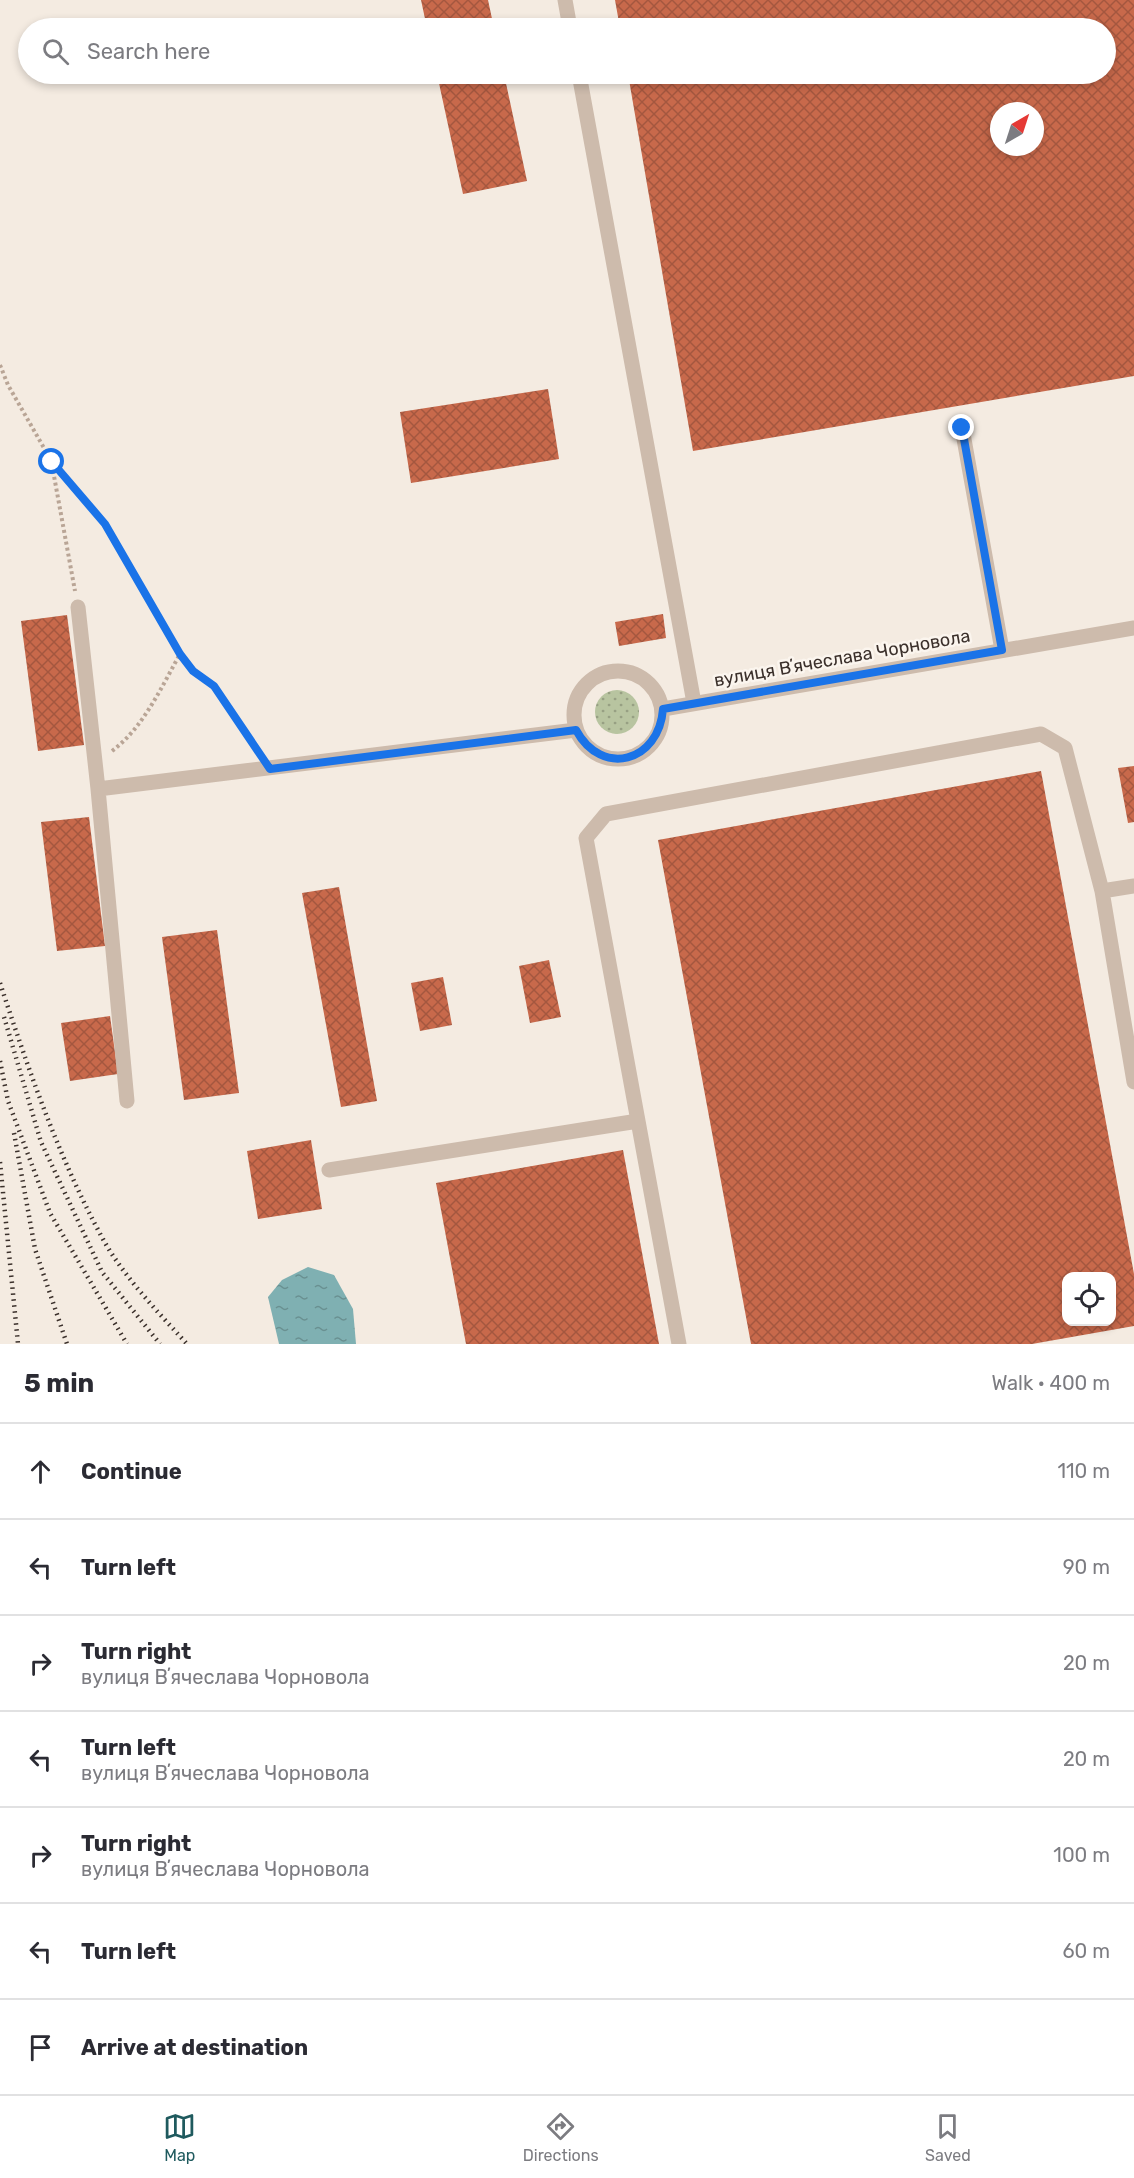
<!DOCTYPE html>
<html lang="en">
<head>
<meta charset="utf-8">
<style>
	body { margin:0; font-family:Rubik,sans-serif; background:#f7f7f7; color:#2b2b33 }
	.controls { position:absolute; right:18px; bottom:18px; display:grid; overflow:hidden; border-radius:12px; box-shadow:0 3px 9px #0003 }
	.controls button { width:54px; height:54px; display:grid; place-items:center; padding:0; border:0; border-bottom:2px solid #e1e1e2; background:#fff; color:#2b2b33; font:30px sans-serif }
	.compass { position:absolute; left:990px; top:102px; width:54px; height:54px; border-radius:50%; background:#fff; box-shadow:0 3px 9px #0003; rotate:39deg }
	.stop { position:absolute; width:18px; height:18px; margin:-14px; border:4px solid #1a73e8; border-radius:50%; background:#fff }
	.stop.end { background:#1a73e8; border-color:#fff; box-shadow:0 2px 6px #0008 }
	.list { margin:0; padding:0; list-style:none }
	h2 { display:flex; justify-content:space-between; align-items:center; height:78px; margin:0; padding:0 24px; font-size:26px }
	h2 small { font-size:20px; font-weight:400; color:#7c7c81 }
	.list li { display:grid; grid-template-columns:39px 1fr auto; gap:18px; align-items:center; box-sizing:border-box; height:96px; padding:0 24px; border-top:2px solid #e1e1e2 }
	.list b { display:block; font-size:22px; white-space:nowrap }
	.list p { margin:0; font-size:20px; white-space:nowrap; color:#7c7c81 }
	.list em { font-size:20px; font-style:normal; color:#7c7c81 }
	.icon { flex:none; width:33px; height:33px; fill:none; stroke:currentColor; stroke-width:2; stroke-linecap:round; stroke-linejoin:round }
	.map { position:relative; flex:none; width:1134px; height:1344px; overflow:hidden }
	.search { position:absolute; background:#fff; box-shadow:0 3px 9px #0003; left:18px; right:18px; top:18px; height:66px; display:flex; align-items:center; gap:15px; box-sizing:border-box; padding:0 21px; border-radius:33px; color:#7c7c81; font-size:22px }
	.sheet { height:750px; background:#fff }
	nav { display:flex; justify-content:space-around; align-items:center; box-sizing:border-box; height:84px; border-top:2px solid #e1e1e2; background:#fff; font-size:16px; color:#7c7c81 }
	nav a { display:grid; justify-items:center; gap:3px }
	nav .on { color:#1f5a5e }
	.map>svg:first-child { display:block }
	.grass { fill:url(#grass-dots) }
	.water { fill:url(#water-ripples) }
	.building { fill:url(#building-cross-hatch); fill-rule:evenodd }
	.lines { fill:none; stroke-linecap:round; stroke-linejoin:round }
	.path { stroke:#b9a596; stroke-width:4; stroke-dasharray:3 3; stroke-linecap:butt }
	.minor { stroke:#cdbbac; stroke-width:15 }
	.rail { stroke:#3b302b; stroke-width:4.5; stroke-dasharray:1.5 4.5; stroke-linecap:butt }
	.route { stroke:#1a73e8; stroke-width:8 }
	.labels { text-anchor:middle; stroke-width:5; stroke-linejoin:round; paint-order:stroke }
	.street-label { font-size:18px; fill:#3b302b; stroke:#fbf5ee }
</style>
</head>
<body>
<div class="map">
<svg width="1134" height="1344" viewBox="0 0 1134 1344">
	<defs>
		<pattern id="grass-dots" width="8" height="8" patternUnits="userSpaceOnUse" patternTransform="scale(1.5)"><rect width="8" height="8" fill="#b8c4a0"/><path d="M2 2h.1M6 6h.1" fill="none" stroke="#97a083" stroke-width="1.8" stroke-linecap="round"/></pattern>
		<pattern id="water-ripples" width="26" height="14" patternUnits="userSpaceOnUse" patternTransform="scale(1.5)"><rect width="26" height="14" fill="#7fb0b2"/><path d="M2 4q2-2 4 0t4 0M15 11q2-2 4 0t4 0" fill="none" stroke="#699091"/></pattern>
		<pattern id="building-cross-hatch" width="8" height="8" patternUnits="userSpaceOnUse" patternTransform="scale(1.5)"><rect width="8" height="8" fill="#c8694b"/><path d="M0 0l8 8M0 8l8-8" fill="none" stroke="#a4573f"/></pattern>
	</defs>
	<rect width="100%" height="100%" fill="#f4ebe1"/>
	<path class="grass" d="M595 712a22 22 0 1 1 44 0a22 22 0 1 1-44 0Z"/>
	<path class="water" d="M308,1267L334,1275L353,1309L356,1344H279L268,1297L282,1280Z"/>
	<path class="building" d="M421,0H488L494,28H427Z
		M615,0H1134V376L693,451L628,74H1106V28H620ZM999,111H1035V147H999Z
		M437,74H504L527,181L463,194Z
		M548,389L559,459L411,483L400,412Z
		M663,614L666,638L619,646L615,622Z
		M67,615L84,745L38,751L21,621Z
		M1134,766V822L1128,823L1118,768Z
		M1041,771L1134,1274V1326L1032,1344H751L658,840ZM1066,1276H1112V1322H1066Z
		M89,817L105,946L57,951L41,822Z
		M339,887L377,1101L341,1107L302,893Z
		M217,930L239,1093L184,1100L162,937Z
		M549,960L561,1017L530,1023L519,966Z
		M443,977L452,1025L420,1031L411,983Z
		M110,1016L118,1074L70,1081L61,1023Z
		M311,1140L322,1209L258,1219L247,1151Z
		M623,1150L659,1344H466L436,1183Z"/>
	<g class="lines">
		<path class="path" d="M0,365L8,385L52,462L105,524L180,654L193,671L214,686L258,750
			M52,465L75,591
			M112,751C143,728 161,688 180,654"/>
		<path class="minor" d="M565,0L570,28
			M579,74L694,703
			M962,428L1002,650
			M78,607L98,789L576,730
			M574 715a44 44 0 1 1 88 0a44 44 0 1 1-88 0Z
			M663,709L1134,628
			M98,789L127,1101
			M1102,891L1134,886
			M329,1170L638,1121
			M679,1344L586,838L606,814L1041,734L1065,748L1102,891L1134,1082"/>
		<path class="rail" d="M0,983C29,1071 59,1159 104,1241C125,1278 158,1312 187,1344
			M4,1017L41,1142L102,1272L160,1344
			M0,1061L8,1101L50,1213L127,1344
			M14,1133L35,1249L67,1344
			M0,1162L18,1344"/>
	</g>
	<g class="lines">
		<path class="route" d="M52,462L105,524L180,654L193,671L214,686L270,769L576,730C602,778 659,762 663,709L1002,650L962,428"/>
	</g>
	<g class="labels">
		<g class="street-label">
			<text transform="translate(842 658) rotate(-10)" y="6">вулиця Вʼячеслава Чорновола</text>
		</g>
	</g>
</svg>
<div class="controls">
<button><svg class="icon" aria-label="locate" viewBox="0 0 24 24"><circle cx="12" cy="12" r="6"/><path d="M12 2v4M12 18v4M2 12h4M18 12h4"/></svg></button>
</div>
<svg class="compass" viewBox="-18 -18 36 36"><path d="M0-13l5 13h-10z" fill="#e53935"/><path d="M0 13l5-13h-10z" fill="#7c7c81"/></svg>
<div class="stop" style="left:52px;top:462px"></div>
<div class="stop end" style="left:962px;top:428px"></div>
<div class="search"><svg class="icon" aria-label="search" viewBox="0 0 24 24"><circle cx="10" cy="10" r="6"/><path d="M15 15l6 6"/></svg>Search here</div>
</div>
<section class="sheet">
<h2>5 min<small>Walk · 400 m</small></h2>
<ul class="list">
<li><svg class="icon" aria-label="ahead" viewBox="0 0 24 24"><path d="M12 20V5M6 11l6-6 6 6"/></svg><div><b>Continue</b></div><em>110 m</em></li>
<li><svg class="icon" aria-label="left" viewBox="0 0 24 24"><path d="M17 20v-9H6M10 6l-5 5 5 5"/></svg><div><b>Turn left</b></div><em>90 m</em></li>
<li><svg class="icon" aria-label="right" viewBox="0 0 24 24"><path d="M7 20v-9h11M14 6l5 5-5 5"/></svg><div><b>Turn right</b><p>вулиця Вʼячеслава Чорновола</p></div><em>20 m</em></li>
<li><svg class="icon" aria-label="left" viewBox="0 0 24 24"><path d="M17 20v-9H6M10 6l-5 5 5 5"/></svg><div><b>Turn left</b><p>вулиця Вʼячеслава Чорновола</p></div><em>20 m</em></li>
<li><svg class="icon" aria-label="right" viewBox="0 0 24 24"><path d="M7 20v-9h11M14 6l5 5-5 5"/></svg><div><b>Turn right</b><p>вулиця Вʼячеслава Чорновола</p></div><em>100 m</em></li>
<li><svg class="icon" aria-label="left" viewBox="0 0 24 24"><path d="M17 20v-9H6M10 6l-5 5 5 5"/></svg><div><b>Turn left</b></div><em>60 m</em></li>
<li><svg class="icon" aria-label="arrive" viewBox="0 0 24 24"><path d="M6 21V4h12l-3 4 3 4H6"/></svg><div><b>Arrive at destination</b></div></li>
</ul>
</section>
<nav>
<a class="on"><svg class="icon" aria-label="map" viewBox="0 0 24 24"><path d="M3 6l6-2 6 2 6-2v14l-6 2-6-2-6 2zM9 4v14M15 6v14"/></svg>Map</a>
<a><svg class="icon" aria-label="directions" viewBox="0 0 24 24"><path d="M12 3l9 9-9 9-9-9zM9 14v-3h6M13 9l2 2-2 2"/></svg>Directions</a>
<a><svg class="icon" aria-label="saved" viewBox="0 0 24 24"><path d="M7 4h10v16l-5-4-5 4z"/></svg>Saved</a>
</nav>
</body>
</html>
